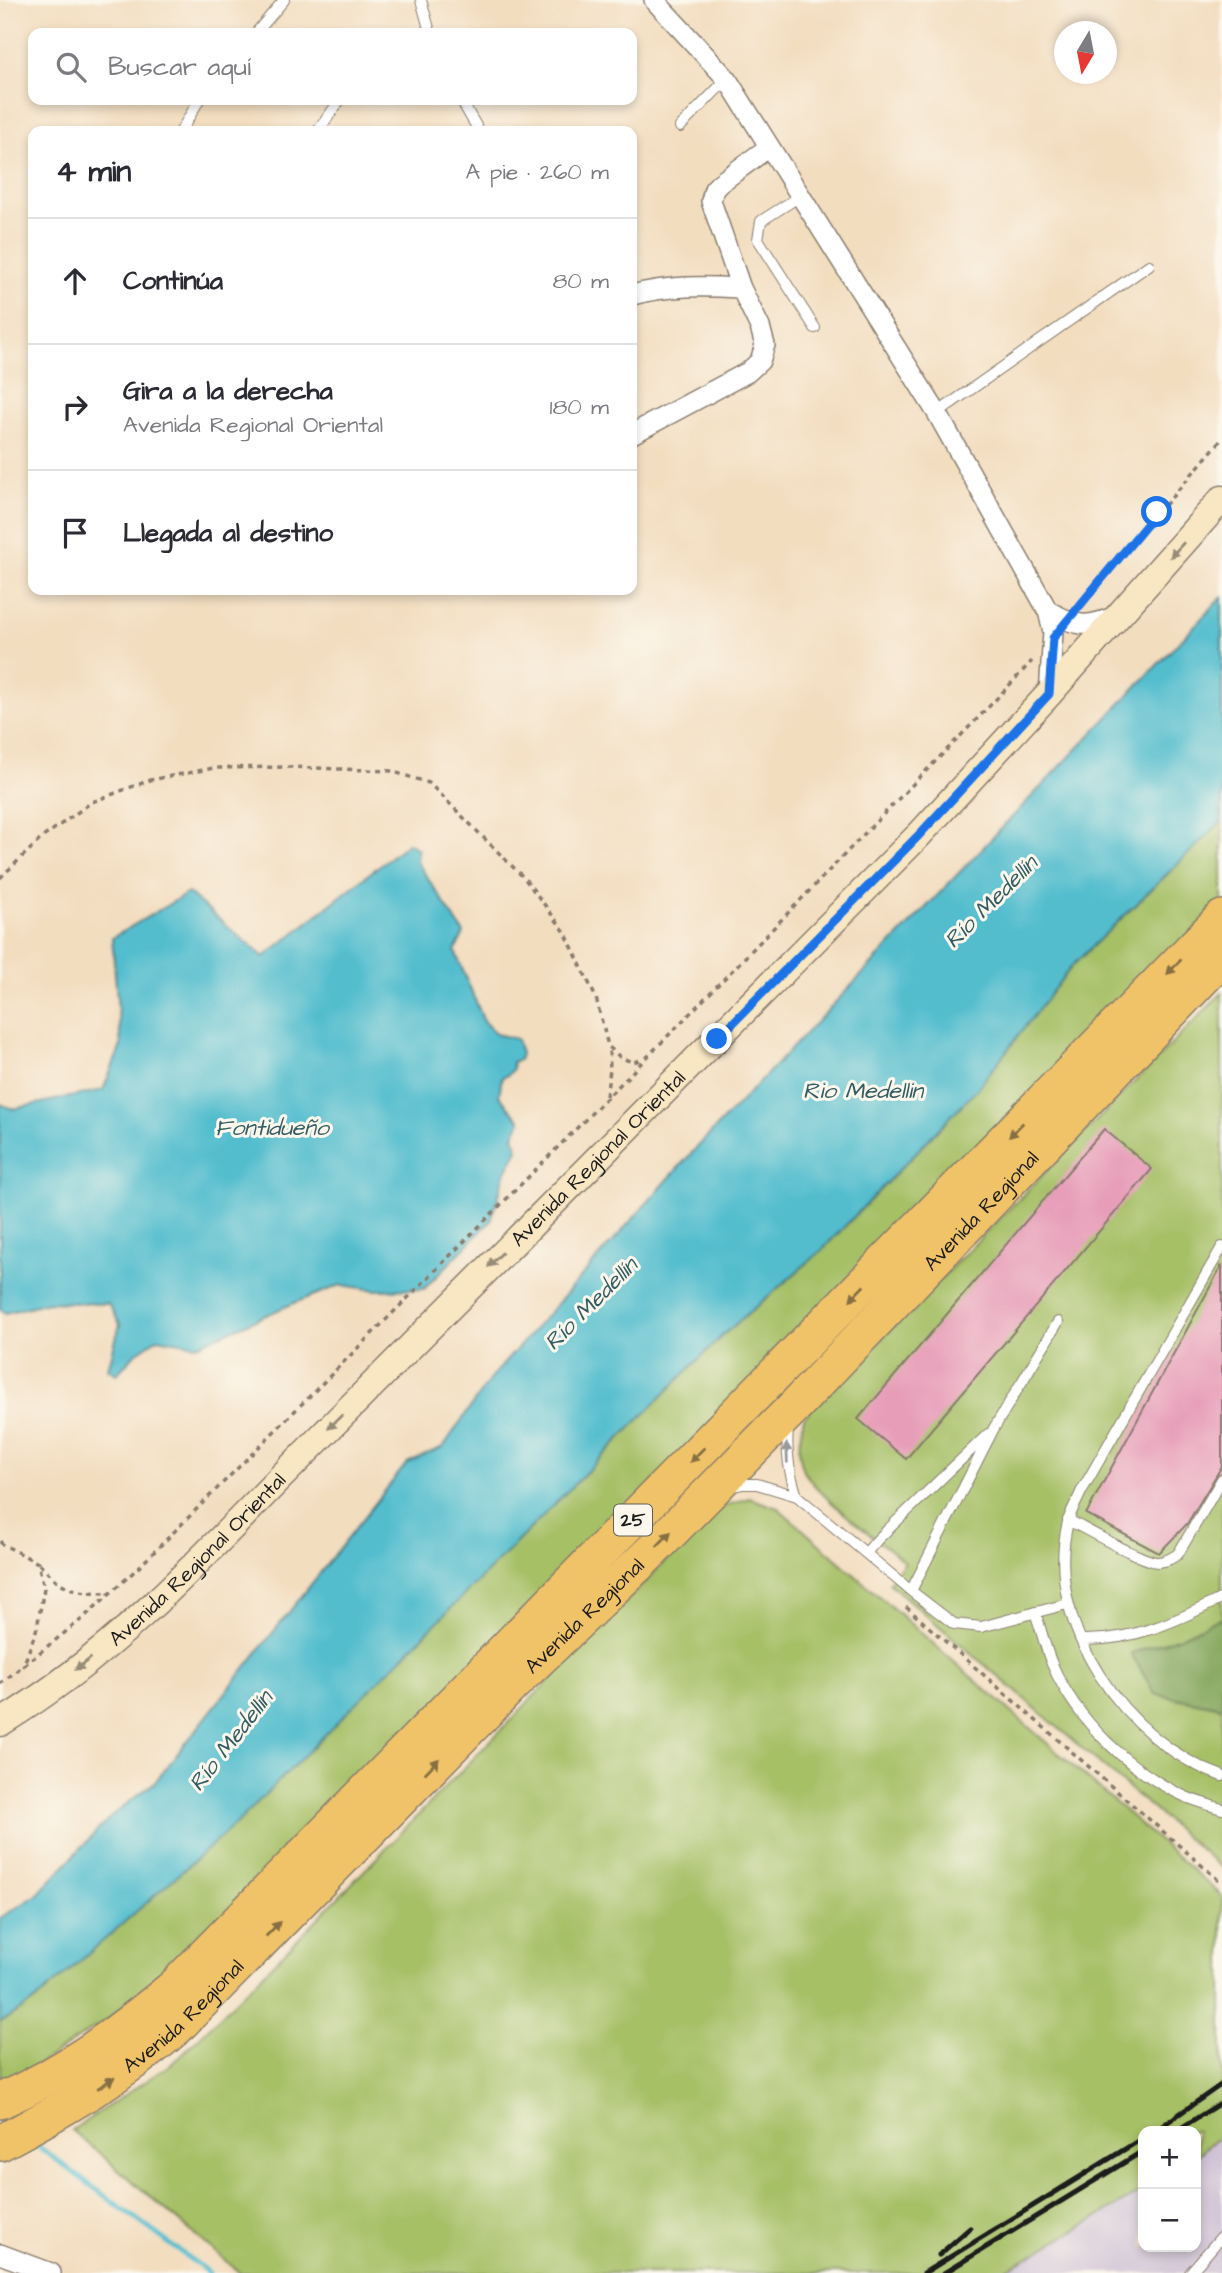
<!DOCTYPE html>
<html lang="es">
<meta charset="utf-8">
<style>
:root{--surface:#fff;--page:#f2f2f3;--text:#2b2b33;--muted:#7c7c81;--line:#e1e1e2}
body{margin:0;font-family:"Architects Daughter",sans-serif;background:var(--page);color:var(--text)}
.controls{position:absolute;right:21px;bottom:21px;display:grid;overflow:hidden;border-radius:14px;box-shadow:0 4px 10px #0003}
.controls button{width:63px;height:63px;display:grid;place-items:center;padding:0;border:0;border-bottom:2px solid var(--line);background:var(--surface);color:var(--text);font:35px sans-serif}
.compass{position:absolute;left:1054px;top:21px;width:63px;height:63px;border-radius:50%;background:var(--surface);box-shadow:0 4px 10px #0003;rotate:190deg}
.stop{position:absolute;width:21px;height:21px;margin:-16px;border:5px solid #1a73e8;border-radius:50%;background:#fff}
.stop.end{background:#1a73e8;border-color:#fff;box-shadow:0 2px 7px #0008}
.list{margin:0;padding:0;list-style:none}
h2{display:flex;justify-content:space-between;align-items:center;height:91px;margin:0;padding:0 28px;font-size:30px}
h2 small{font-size:23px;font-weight:400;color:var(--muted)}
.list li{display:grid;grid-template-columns:46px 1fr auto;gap:21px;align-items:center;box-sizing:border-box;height:126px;padding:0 28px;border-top:2px solid var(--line)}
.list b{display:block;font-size:26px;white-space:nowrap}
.list p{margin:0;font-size:23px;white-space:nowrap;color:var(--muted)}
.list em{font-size:23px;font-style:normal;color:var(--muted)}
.icon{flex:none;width:38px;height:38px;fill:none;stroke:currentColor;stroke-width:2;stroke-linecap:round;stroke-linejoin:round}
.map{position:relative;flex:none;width:1222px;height:2273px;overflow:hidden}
.search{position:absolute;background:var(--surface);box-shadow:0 4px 10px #0003;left:28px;top:28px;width:609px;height:77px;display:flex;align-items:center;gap:18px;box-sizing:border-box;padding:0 24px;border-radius:14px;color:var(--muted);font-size:26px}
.panel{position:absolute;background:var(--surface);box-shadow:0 4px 10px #0003;left:28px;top:126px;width:609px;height:469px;border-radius:14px}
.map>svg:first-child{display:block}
.industrial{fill:#ccbed4}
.green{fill:#a6c066;stroke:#616e41;stroke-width:2}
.forest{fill:#84a65b;stroke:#50613c;stroke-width:2}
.water{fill:#52bdce;stroke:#376c75;stroke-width:2}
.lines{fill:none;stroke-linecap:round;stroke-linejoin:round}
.stream{stroke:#52bdce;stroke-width:5}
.building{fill:#e79cb8}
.lane-casing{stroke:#887c6e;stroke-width:12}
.street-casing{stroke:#887c6e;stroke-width:22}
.secondary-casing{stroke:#887c6e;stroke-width:29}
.highway-casing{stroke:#887c6e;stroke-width:38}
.path{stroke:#887c6e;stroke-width:3.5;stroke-dasharray:5 5;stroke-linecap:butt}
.lane{stroke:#fff;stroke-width:10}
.street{stroke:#fff;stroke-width:19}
.secondary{stroke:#f9e7c3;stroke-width:26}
.highway{stroke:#f1c369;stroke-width:35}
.rail{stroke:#1c1c1c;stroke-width:5}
.oneway{fill:#968c78}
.oneway2{fill:#867042}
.oneway3{fill:#999}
.route{stroke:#1a73e8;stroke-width:9}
.labels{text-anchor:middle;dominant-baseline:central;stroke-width:6;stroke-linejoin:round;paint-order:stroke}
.shield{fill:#fbf7ec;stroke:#5f5e5a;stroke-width:2}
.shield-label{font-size:19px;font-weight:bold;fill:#1c1c1c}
.street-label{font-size:21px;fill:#1c1c1c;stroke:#fbf7ec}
.water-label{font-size:23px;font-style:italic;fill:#325c63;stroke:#fbf7ec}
</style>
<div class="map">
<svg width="1222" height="2273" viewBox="0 0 1222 2273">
<rect width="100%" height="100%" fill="#fbf7ec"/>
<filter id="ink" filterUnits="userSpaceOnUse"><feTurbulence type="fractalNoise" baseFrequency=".0143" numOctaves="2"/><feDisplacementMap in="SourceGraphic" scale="14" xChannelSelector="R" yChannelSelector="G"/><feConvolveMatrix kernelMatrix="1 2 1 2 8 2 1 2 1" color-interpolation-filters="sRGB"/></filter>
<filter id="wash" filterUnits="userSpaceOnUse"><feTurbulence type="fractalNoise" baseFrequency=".00686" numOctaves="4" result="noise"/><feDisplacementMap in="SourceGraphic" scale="28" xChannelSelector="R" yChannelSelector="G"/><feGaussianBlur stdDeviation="1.57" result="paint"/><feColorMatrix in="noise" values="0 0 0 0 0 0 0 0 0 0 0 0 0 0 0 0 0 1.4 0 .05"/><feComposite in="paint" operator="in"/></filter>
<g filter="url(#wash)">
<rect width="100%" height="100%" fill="#f3ddbf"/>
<path class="industrial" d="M1222 2134V2273H996L1143 2190V2247H1196V2156Z"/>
<path class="green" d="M1222 821V902L217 1927 111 2017 9 2084 0 2075V2022L35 2001 237 1822 723 1335 821 1251 977 1089 1072 966Z
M1222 993V1868L889 1583 905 1562C882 1543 814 1494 804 1470 796 1452 800 1436 804 1417Z
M749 1498 778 1508 1222 1896V2134L1196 2156V2131H1143V2191L1000 2273H240L72 2130 174 2062 290 1947 716 1509Z"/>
<path class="forest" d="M1222 1617V1707L1155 1694 1131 1653 1180 1637Z"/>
<path class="water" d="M1222 597V821L1218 825 1072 966 977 1089 821 1251 723 1335 238 1822 35 2001 0 2022V1918L37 1895 111 1816 155 1782 407 1463 443 1447 490 1379 688 1157Z
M408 843 418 849 417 862 464 933 455 951 484 1022 496 1034 517 1039 521 1054 519 1060 512 1062 513 1069 508 1075 502 1077 499 1096 521 1121 514 1135 518 1150 506 1171 491 1221 424 1289 376 1290 341 1285 294 1303 197 1345 158 1338 136 1353 117 1374 108 1369 120 1324 108 1304 48 1302 6 1313 0 1310V1104L13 1109 103 1090 121 1046 112 938 188 893 264 957Z"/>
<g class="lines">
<path class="stream" d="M0 2119 9 2125
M31 2141 209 2273"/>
</g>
<g id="blocks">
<path class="building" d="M1104 1129 1152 1169 906 1459 858 1419Z
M1222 1265V1466L1187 1524 1159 1553 1086 1514Z"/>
</g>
</g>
<g filter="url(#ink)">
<use href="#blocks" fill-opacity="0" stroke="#887c6e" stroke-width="2"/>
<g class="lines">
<defs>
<path id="lane" d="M421 0 430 32 428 33
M256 33 284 0
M461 100 479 131
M680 127 727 79
M181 131 199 100
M318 131 340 100
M800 196 761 221 758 239 815 328
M937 413 1149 265
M1222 1247 1081 1492C1077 1502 1070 1512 1068 1522 1042 1625 1127 1743 1222 1776
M788 1428C786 1453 789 1472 797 1496
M730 1487 743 1484H757L797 1496 911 1591 954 1624 981 1627 1067 1604
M1068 1520C1084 1528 1145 1563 1158 1562 1166 1562 1172 1558 1178 1554L1222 1479
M866 1553 878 1539 988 1434
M911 1591 994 1428 1058 1322
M1035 1612C1041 1629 1045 1647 1052 1664 1076 1720 1130 1772 1186 1797 1198 1802 1210 1805 1222 1809
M1082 1640C1133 1641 1177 1621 1222 1598
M1190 2273 1222 2236"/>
<path id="street" d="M654 0 727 79 937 413 1048 611 1053 632 1049 694
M632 295C670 285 702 286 741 288
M632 434 748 372 760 361 765 345 760 327 741 288 711 201 714 189 720 183 769 147
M1048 611C1078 626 1084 629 1116 616
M0 2254 51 2273"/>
<g id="secondary">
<path id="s1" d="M0 1723C106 1659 191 1570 276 1482L919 835 1049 694 1222 499"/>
</g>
<g id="highway">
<path d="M0 2101C68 2071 117 2034 174 1987L1222 918"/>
<path id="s2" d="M0 2143C63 2110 122 2075 176 2028L514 1683 653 1550 792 1409 1222 958"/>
</g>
</defs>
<use href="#lane" class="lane-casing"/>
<use href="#street" class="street-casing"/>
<use href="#secondary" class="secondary-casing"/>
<use href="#highway" class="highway-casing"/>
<path class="path" d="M1080 604 1222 439
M0 878 43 837 92 802 150 780 214 768 289 767 391 771 429 783 525 879 565 932 596 998 608 1046 621 1058 633 1062 644 1059
M606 1096 610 1070 609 1048
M0 1541 2 1544 38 1563 44 1588 37 1628 23 1667
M39 1564C65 1590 71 1592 109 1593
M906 1607 1222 1883
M0 1684 82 1619 139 1567C375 1330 613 1095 845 854 907 789 971 727 1032 661"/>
<use href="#lane" class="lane"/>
<use href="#street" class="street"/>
<use href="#secondary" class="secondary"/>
<use href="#highway" class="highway"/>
<path class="rail" d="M1155 2131 1222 2084
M1176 2131 1222 2102
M939 2255 970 2228
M924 2273 1143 2138
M944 2273 1143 2151"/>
</g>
<defs><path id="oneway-solid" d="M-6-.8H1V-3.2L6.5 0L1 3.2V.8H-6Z" transform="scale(1.75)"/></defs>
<g class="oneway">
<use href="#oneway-solid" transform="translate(1177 550) rotate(132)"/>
<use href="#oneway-solid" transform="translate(495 1260) rotate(135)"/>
<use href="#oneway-solid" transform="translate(335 1422) rotate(135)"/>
<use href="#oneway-solid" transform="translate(83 1664) rotate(143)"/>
</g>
<g class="oneway2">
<use href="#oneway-solid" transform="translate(1174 967) rotate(134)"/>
<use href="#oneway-solid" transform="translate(1016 1130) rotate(134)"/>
<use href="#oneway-solid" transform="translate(857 1293) rotate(134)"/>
<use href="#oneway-solid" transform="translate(697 1455) rotate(135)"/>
<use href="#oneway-solid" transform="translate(664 1539) rotate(-46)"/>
<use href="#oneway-solid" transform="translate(432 1766) rotate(-46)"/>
<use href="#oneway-solid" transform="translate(273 1929) rotate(-46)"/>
<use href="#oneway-solid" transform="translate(106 2083) rotate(-33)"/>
</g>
<use class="oneway3" href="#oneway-solid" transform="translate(787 1453) rotate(-92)"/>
</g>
<g class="lines" filter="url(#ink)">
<path class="route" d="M717 1039 919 835 1049 694 1053 638 1157 512"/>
</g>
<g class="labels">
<rect class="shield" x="614" y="1504.5" width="38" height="31" rx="5"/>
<g class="shield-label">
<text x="633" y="1520">25</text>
</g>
<g class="street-label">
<text stroke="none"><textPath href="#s1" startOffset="824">Avenida Regional Oriental</textPath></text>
<text stroke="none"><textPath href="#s2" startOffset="1358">Avenida Regional</textPath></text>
<text stroke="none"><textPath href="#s1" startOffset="257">Avenida Regional Oriental</textPath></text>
<text stroke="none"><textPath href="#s2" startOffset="791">Avenida Regional</textPath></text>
<text stroke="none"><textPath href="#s2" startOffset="224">Avenida Regional</textPath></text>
</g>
<g class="water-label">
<text transform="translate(991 902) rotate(-45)">Río Medellín</text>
<text x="863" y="1091">Rio Medellin</text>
<text x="272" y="1128">Fontidueño</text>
<text transform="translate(591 1304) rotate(-45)">Río Medellín</text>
<text transform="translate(231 1741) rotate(-52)">Río Medellín</text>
</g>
</g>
</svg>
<div class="controls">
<button>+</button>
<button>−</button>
</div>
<svg class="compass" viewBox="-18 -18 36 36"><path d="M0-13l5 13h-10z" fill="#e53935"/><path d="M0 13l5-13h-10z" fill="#7c7c81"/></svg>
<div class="stop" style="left:1157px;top:512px"></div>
<div class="stop end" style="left:717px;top:1039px"></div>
<div class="search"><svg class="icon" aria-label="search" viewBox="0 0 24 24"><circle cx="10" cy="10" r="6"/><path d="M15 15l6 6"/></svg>Buscar aquí</div>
<section class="panel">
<h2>4 min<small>A pie · 260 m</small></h2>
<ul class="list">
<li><svg class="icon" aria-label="ahead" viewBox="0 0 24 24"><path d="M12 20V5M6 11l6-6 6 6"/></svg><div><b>Continúa</b></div><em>80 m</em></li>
<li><svg class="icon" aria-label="right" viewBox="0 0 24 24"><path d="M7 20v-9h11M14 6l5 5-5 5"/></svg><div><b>Gira a la derecha</b><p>Avenida Regional Oriental</p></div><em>180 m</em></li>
<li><svg class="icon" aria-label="arrive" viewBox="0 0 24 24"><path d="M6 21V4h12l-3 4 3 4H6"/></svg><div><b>Llegada al destino</b></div></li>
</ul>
</section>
</div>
